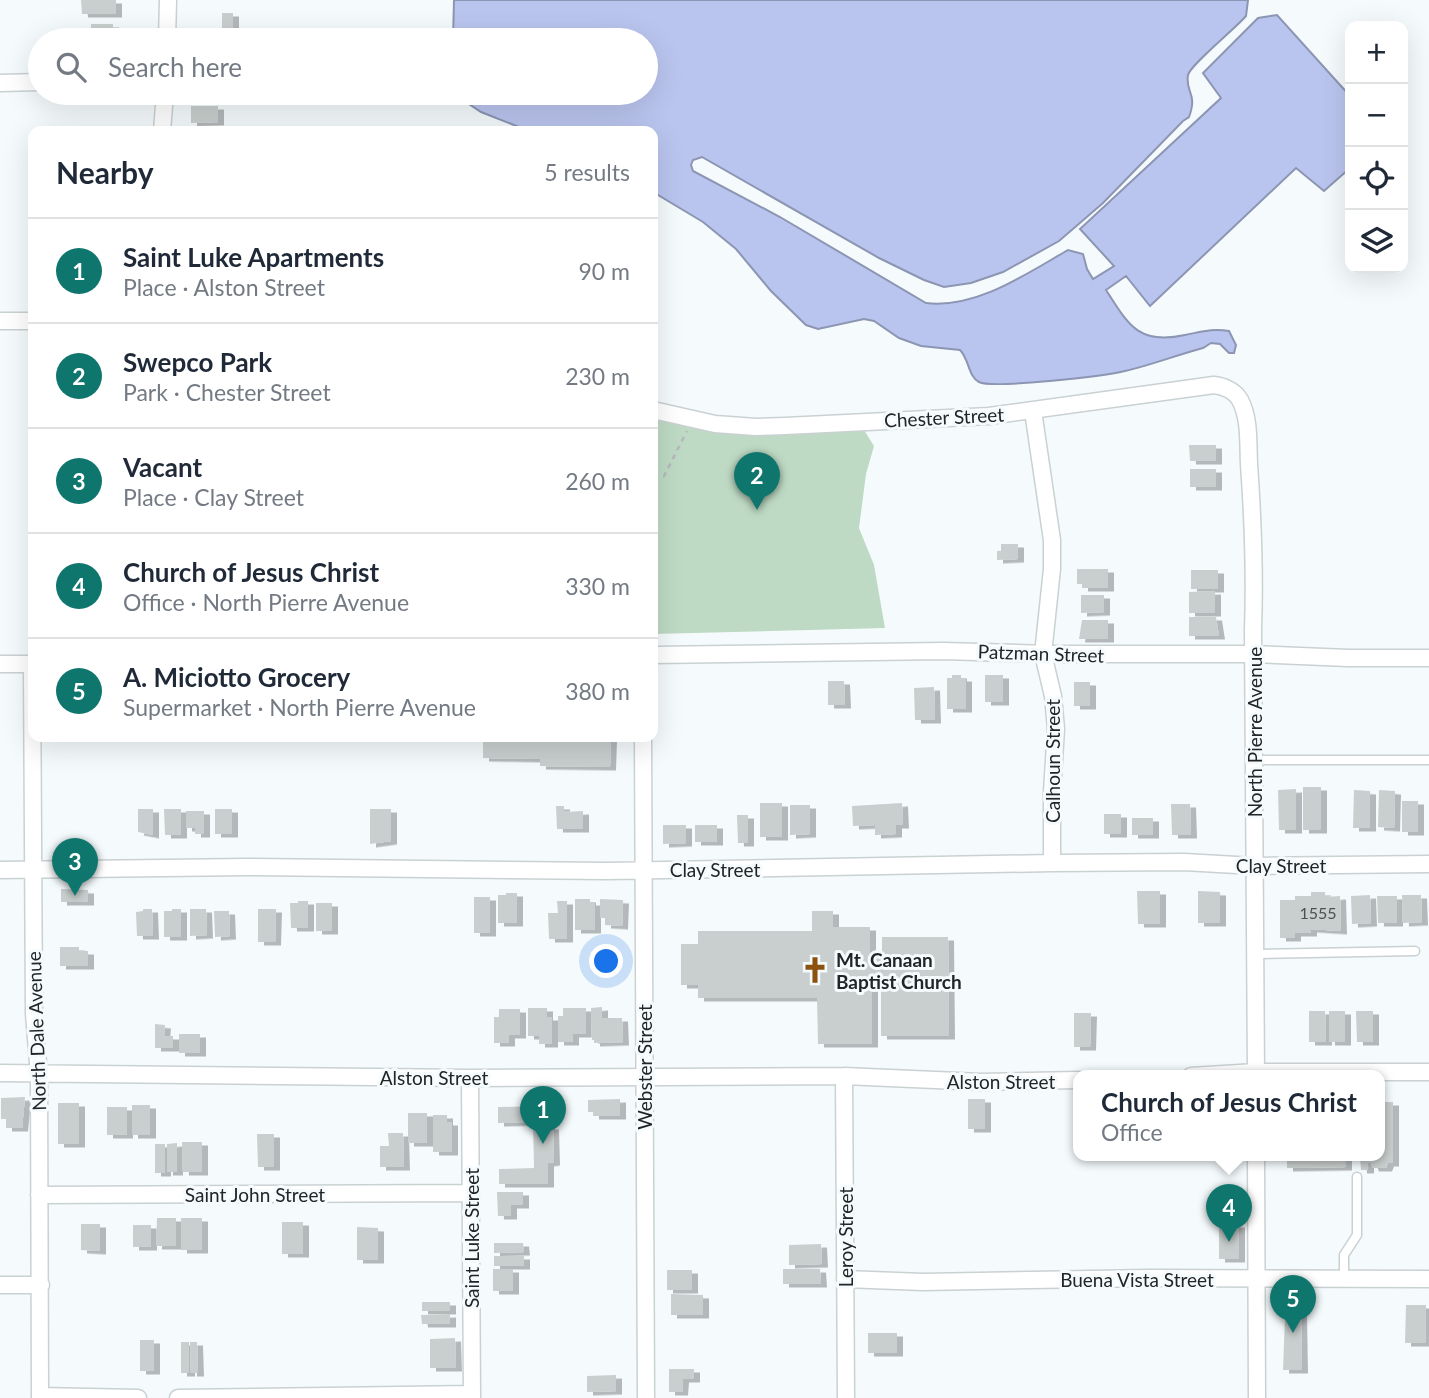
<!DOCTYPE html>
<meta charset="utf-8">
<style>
:root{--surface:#fff;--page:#f2f2f3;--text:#1f2937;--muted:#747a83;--line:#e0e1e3;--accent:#0f766e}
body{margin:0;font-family:Lato,sans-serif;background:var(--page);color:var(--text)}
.controls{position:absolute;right:21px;top:21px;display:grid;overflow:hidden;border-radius:14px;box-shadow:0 7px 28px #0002}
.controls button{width:63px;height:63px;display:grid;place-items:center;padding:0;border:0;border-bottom:2px solid var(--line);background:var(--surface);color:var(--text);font:35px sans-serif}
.you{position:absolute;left:607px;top:962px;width:24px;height:24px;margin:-18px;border:5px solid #fff;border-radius:50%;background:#1a73e8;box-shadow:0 0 0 10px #1a73e833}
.badge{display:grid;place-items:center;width:46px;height:46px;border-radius:50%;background:var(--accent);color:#fff;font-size:23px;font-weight:700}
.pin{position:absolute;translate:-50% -58px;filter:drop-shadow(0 2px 4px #0008)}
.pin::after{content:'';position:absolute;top:37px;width:24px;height:21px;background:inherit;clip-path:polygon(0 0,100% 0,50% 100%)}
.popup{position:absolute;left:1073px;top:1070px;width:312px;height:91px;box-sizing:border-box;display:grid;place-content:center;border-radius:14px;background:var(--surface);filter:drop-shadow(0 2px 5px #0005);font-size:23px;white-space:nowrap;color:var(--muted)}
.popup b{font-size:26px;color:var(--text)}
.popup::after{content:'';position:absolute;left:50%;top:100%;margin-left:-14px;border:14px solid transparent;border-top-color:var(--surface)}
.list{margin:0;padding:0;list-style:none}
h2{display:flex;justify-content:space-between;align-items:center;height:91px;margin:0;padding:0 28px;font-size:30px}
h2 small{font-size:23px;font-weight:400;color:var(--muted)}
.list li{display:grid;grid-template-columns:46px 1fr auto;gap:21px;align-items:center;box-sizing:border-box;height:105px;padding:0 28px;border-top:2px solid var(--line)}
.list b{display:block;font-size:26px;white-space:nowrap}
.list p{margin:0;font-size:23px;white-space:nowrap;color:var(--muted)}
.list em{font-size:23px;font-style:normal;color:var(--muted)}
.icon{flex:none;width:38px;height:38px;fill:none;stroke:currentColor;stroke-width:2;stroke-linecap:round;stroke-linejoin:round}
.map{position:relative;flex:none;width:1429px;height:1398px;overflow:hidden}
.search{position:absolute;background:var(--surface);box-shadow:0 7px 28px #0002;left:28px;top:28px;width:630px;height:77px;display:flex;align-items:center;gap:18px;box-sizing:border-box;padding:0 24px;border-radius:38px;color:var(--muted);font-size:26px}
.panel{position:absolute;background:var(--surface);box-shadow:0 7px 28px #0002;left:28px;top:126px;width:630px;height:616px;border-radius:14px}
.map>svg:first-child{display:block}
.green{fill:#bedac4}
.water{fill:#bac5ef;stroke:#8c95b2;stroke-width:2}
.building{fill:#c9cfce;filter:url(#shadow)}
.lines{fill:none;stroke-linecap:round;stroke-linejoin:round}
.lane-casing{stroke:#cad1d2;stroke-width:11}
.street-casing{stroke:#cad1d2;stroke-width:19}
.path{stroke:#b4b9bb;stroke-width:2.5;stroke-dasharray:5 5;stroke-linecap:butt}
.lane{stroke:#fff;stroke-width:8}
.street{stroke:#fff;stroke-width:16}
.labels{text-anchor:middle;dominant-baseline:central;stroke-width:6;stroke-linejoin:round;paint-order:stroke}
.number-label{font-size:16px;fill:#4c504f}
.street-label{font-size:19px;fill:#222525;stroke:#f5fbfd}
.poi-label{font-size:19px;font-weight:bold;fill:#222525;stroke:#f5fbfd;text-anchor:start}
</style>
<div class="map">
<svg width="1429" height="1398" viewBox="0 0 1429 1398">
<defs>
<filter id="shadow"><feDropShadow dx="6" dy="3.5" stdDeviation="0" flood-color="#0004"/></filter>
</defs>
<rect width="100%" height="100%" fill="#f5fbfd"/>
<path class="green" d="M653 410 715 424 859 422 874 446 866 474 859 528 874 565 885 628 653 634Z"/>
<path class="water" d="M454 0H1248L1246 16C1236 28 1190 65 1188 75 1185 93 1198 93 1189 117L1183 121 1103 203 1059 241 1003 272 971 283 944 287 924 280 879 258 702 157 693 160 691 165 693 171 780 217 926 303C976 309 1026 274 1068 250L1083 254 1087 269 1093 279 1114 266 1080 229 1221 98 1203 73 1258 18 1277 15 1350 96V168L1324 191 1296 168 1150 306 1126 276 1106 290C1129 326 1139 345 1185 335 1201 332 1212 328 1229 331L1236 345 1234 353H1229L1220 344 1211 343 1203 348C1177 355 1151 365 1125 371 1104 376 993 389 979 382 968 376 969 359 960 350L921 346 899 338 874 321 864 319 818 329 806 325 771 291 736 249 703 222 653 192V131H529L481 112 460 98 457 93H646V40H453Z"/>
<path class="building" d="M81 0H116V14H82Z
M222 13H233V32H239V40H190V32H222Z
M91 24H113V29H116V40H91Z
M191 106H218V122L191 123Z
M103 128H121V131H103Z
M1189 445H1216V461H1190Z
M1190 469H1216V487H1190Z
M1001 544H1018V559L997 560V551H1001Z
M1077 569H1108V588H1082V584H1077Z
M1191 570H1218V589H1191Z
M1215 591V613H1189V592Z
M1081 595H1104V612L1081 613Z
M1189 617H1216L1219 636H1189Z
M1082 620H1108V639H1079Z
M952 675H961V678H966V709H947V678H952Z
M985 675H1003V702H985Z
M828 681H844L845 705H828Z
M1074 682H1090V706H1074Z
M934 687 935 720H915L914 688Z
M483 737H611L610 767 540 766V759L483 758Z
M1303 787H1321V830H1303Z
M1296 789V830H1279L1278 790Z
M1354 790 1370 791V828H1353Z
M1379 790 1395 791 1394 828 1378 827Z
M1402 801H1418V832H1402Z
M760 803H782V837H760Z
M902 803 903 825H896V834L875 835V825L853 826 852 806Z
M1171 804H1190L1191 835H1172Z
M790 805H810V834L790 835Z
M556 806H564V812L583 811V829H557Z
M138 809H153V835L138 832Z
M164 809H181V835H165Z
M215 809H232V834H215Z
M370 809H391V841L370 844Z
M186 811H204V834H195V828H186Z
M1104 814H1121V834H1104Z
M737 815H748V843H738Z
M1132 818H1153V835H1132Z
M663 825H686V843L663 844Z
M695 825H717V842H695Z
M61 889 88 890V902H61Z
M1137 891H1160V924H1138Z
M1198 891 1220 892V923H1198Z
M1311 892H1325V897L1340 896 1341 931 1311 929V933H1295V938H1280V900H1295V896H1311Z
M506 893H517V923H498V895H506Z
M1370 895 1371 923 1352 924 1351 896Z
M1402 895H1421L1422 922 1403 923Z
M1377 896H1397V923H1378Z
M474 897H490V933H474Z
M575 899H590V902H595V930H575Z
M600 899 623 900 622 926 605 925V918H600Z
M298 901H308V928H291L290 903H298Z
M557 901H567V939H549L548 913H558Z
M316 903H332V931H316Z
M143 909H152L153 936H137L136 912 143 911Z
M172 909H181V937H164V911H172Z
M190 909H206L207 935 190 936Z
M258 909H276L275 942H258Z
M214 911H229L230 936 215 937Z
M812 911H833V927H870V958H882V937H948L949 1036H881V982H872V1044H818L817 998H698V985H681V944H698V931H812Z
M60 947H79V951H88V966H60Z
M602 1007V1018H622L623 1042 594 1043V1040H592L591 1008Z
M528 1008H547V1017H552V1044H539V1036H528Z
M563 1008H586V1034H573V1042H558V1016H563Z
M499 1009H520V1035H509V1043H494V1017H499Z
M1309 1011H1325L1326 1042H1309Z
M1329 1011H1345V1042H1329Z
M1356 1011H1373V1042H1357Z
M1074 1013H1091L1090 1047H1074Z
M155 1024 165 1025 164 1036H173V1048H155Z
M179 1034H200V1053H179Z
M25 1097 22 1128H6V1119H1V1098Z
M620 1099V1116H593V1112H588V1100Z
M968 1099H985V1129H968Z
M1380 1102H1393V1163H1388L1386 1168H1373L1371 1163H1368V1170H1361L1360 1156H1380Z
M58 1103H79V1144H58Z
M132 1105H150V1135H132Z
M549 1106V1126H553L554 1162 548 1163V1184H499V1169L534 1168 533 1122 498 1123V1107Z
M107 1107H127V1135H107Z
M408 1113H427V1143H408Z
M433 1115H447V1122H452V1152H433Z
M388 1133H403L404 1167H380V1146H389Z
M257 1134H274V1167H258Z
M182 1142H202V1172H183Z
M177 1143V1172H167V1144Z
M155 1144H165V1173H155Z
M1282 1156H1346V1167L1287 1168V1159H1282Z
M497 1192H523V1205H511V1216H498Z
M157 1218H176V1246H156Z
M181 1218H202V1250H181Z
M282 1222H303V1254H282Z
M81 1224H100V1251L81 1250Z
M1219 1224H1239V1259H1219Z
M133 1225H151V1247H133Z
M357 1227 378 1228V1260H357Z
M494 1243H523L524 1252 494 1253Z
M821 1244 822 1264 789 1265V1245Z
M494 1256H524V1266H494Z
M493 1269H513V1291H493Z
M783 1269H820L821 1284H783Z
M667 1270H692V1290H667Z
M671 1294 703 1295V1315H671Z
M422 1302H450V1311H422Z
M1406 1305H1426L1425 1343H1405Z
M1290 1311H1301L1302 1370H1283L1285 1316Z
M450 1314V1324H422L421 1315Z
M868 1333H897V1353H868Z
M455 1338 456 1368H430V1339Z
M140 1340H154V1371H140Z
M181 1342H189V1373H181Z
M190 1342H197L198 1373H191Z
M669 1369H694V1379H683L682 1392H669Z
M616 1375V1391L587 1392V1376Z"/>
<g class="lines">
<defs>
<path id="lane" d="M1254 760H1429
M1255 954 1415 951
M1344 1279V1255L1357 1235V1177"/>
<path id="street" d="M167 40 168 0
M0 83 40 82
M162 131 165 93
M0 321H33
M653 410 715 424 756 427 785 426 989 416 1214 385C1224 386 1235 391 1240 400 1250 418 1248 445 1249 464 1253 520 1255 574 1253 630L1256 1076
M1033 411 1052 540V569L1043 654 1053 696 1056 729 1052 792V863
M653 655 943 651 1049 654H1254L1348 658H1429
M0 664H33
M32 664 34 1014 39 1075 40 1398
M643 737 646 1398
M0 870 246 867 607 871 1052 863 1184 862 1254 866 1429 864
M0 1073 470 1078 844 1076 981 1082 1078 1080
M844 1076 846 1398
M1191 1076 1256 1072H1429
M470 1078 472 1398
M1256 1156 1257 1398
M39 1195 471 1193
M845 1279 923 1282 1150 1278 1429 1279
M0 1285H41
M40 1396 138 1398
M178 1398 472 1394"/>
</defs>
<use href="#lane" class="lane-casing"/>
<use href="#street" class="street-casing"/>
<path class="path" d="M653 477 664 476 687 431"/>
<use href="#lane" class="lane"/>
<use href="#street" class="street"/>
</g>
<defs>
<symbol id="church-bare" viewBox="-9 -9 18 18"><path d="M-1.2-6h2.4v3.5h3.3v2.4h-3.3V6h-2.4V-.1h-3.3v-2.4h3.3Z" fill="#8c500f" stroke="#f5fbfd" stroke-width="2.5" paint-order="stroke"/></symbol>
</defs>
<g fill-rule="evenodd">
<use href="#church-bare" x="796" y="951" width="38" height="38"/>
</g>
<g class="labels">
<g class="number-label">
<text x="1318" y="912">1555</text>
</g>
<g class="street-label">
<text transform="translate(944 417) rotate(-3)">Chester Street</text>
<text transform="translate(1041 653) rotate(2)">Patzman Street</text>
<text transform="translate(1254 732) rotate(-90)">North Pierre Avenue</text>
<text transform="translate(1052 761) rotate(-90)">Calhoun Street</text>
<text x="1281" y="865">Clay Street</text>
<text x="715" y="869">Clay Street</text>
<text transform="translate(36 1031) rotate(-92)">North Dale Avenue</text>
<text transform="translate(644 1067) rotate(-90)">Webster Street</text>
<text x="434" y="1077">Alston Street</text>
<text x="1001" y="1081">Alston Street</text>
<text x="255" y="1194">Saint John Street</text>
<text transform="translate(845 1237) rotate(-90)">Leroy Street</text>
<text transform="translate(471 1238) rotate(-90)">Saint Luke Street</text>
<text x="1137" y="1279">Buena Vista Street</text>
</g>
<g class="poi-label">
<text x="836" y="959">Mt. Canaan<tspan x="836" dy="22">Baptist Church</tspan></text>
</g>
</g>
</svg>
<div class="controls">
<button>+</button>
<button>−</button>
<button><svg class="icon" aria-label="locate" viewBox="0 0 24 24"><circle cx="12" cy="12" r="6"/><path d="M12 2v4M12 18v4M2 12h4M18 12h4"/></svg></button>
<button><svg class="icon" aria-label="layers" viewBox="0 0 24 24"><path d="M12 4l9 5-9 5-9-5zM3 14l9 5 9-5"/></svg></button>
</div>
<div class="you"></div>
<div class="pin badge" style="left:543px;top:1144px">1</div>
<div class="pin badge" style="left:757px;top:510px">2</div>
<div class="pin badge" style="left:75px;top:896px">3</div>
<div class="pin badge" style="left:1229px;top:1242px">4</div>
<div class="popup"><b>Church of Jesus Christ</b>Office</div>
<div class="pin badge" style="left:1293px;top:1333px">5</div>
<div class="search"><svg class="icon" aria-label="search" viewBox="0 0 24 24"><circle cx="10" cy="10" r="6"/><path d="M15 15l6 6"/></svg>Search here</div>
<section class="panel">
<h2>Nearby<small>5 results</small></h2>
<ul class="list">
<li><span class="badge">1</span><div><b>Saint Luke Apartments</b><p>Place · Alston Street</p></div><em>90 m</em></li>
<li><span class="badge">2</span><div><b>Swepco Park</b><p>Park · Chester Street</p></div><em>230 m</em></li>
<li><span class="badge">3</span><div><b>Vacant</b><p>Place · Clay Street</p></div><em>260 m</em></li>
<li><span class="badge">4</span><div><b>Church of Jesus Christ</b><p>Office · North Pierre Avenue</p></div><em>330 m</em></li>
<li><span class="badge">5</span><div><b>A. Miciotto Grocery</b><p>Supermarket · North Pierre Avenue</p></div><em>380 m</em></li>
</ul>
</section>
</div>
